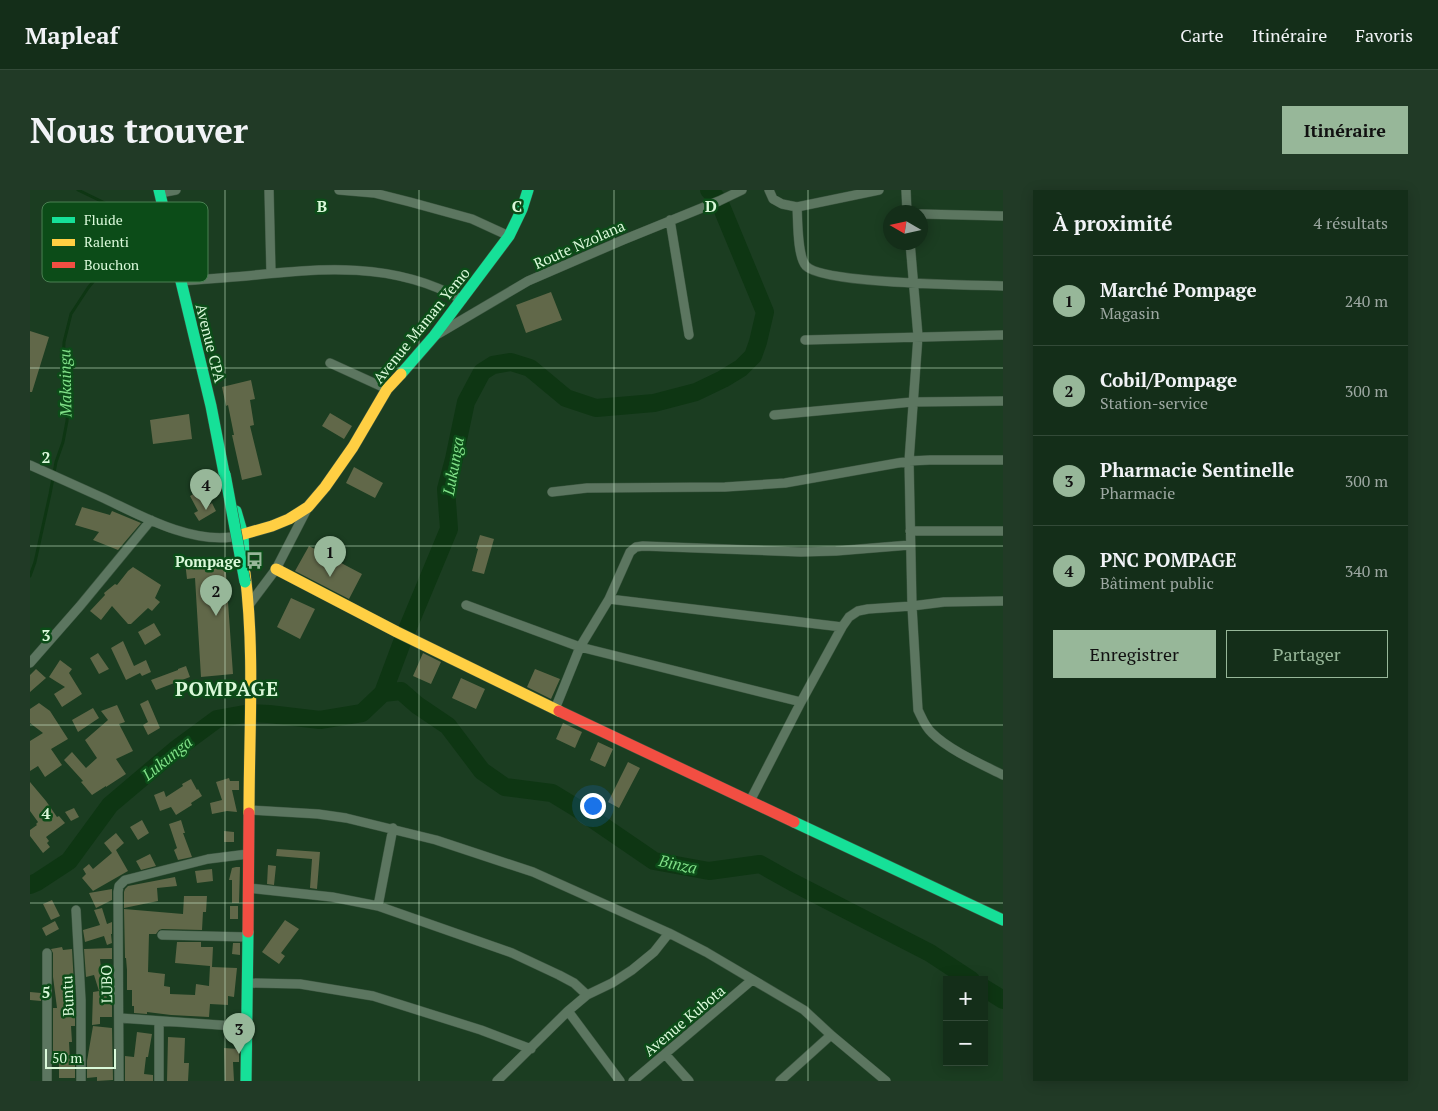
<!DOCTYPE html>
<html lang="fr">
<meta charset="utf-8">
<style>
:root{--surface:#142e19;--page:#213a26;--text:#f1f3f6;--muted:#9da8a2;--line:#334a38;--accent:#97b799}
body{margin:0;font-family:"PT Serif",serif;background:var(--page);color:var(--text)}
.controls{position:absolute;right:15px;bottom:15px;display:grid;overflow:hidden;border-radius:0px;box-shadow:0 2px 12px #0003}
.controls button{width:45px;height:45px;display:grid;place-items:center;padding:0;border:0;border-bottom:1px solid var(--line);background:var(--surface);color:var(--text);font:25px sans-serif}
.compass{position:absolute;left:853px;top:15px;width:45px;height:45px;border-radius:50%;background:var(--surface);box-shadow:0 2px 12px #0003;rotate:279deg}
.scale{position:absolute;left:15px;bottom:12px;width:71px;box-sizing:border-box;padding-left:5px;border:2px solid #daf9da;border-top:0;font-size:14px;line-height:18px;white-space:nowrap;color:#daf9da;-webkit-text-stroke:4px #0c4c18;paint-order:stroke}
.you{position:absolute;left:562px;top:615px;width:18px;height:18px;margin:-12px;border:4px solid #fff;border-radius:50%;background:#1a73e8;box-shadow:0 0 0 8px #1a73e833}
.badge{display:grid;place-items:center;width:32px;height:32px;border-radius:50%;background:var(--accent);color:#111;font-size:16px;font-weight:700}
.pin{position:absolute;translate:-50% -41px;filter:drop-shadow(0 1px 2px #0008)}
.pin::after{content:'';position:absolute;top:26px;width:18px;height:15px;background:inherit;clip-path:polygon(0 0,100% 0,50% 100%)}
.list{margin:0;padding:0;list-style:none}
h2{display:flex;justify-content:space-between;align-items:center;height:65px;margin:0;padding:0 20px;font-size:21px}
h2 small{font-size:16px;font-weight:400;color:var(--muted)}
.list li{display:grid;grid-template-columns:32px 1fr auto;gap:15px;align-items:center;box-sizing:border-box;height:90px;padding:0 20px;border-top:1px solid var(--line)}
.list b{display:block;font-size:19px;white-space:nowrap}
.list p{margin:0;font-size:16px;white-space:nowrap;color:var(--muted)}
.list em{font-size:16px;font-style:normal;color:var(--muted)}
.actions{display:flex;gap:10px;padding:15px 20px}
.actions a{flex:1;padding:11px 0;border:1px solid var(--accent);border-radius:0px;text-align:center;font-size:18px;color:var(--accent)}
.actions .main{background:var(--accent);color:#111}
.map{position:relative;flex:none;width:973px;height:891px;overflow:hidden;border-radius:0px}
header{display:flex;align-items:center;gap:30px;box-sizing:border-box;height:70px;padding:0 25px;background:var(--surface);border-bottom:1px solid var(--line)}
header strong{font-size:24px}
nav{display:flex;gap:28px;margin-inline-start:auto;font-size:18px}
.intro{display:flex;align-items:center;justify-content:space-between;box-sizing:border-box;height:120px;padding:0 30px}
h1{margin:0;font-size:35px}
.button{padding:12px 22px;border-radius:0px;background:var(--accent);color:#111;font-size:18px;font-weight:700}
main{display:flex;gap:30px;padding:0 30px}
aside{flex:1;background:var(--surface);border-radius:0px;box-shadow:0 2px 12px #0003}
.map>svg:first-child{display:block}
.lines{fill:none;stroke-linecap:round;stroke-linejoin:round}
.stream{stroke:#0e3613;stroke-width:3}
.river{stroke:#0e3613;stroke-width:18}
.building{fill:#616849}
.street-casing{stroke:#3c5640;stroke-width:10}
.fast-casing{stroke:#3c5640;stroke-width:12}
.slow-casing{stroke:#3c5640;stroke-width:12}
.jam-casing{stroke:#3c5640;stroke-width:12}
.street{stroke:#5c7660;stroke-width:9}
.fast{stroke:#16e098;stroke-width:11}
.slow{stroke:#ffcf43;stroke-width:11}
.jam{stroke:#f24e42;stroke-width:11}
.fast-bridge-casing{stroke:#3c5640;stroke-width:12;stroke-linecap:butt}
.fast-bridge{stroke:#16e098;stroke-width:11}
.grid{fill:none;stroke:#daf9da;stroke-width:1;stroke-opacity:0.55}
.labels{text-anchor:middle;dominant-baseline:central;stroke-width:5;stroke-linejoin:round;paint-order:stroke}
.street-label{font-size:15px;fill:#daf9da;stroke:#0c4c18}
.poi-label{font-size:15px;font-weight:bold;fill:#daf9da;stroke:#0c4c18;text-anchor:end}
.water-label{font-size:16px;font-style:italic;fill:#7fe087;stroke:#0c4c18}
.district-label{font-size:20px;font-weight:bold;letter-spacing:1px;fill:#daf9da;stroke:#0c4c18}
.key{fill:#0c4c18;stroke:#4a8052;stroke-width:1}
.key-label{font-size:14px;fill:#daf9da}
.grid-label{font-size:16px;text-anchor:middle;font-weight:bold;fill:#daf9da;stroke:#0c4c18;stroke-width:5;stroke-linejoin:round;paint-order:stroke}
</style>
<header>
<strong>Mapleaf</strong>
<nav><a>Carte</a><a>Itinéraire</a><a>Favoris</a></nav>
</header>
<div class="intro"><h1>Nous trouver</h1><a class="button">Itinéraire</a></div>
<main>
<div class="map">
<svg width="973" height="891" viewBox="0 0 973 891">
<rect width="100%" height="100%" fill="#1b3d21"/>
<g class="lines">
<path class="stream" d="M0 386 5 372 20 304 26 272 33 252 37 231 38 212 33 178 34 152 41 124 58 98 76 76 87 55 89 38 79 15 48 0"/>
<path class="river" d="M353 503 371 501 387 515 418 536 452 581 475 597 522 603 545 617 624 671 679 681 730 674 762 692 900 763 941 790
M0 695 7 692 39 671 80 615 145 560 187 529 220 523 239 524 290 530 332 523 353 503 374 447 419 339 416 299 424 269 436 212 452 182 463 175 481 172 500 178 536 208 566 218 624 213 666 202 693 189 711 178 723 166 728 152 735 122 689 11 679 0
M954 798 973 810"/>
</g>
<path class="building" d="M521 102 532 130 496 143 486 115Z
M0 141 19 147 2 202H0Z
M221 190 225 209 220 210 224 235 220 236 232 285 212 290 202 245H204L198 215 196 216 192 197Z
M300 223 322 236 314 249 292 236Z
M159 224 162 249 123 254 120 230Z
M324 277 353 293 345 308 316 293Z
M170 300 179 315 182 313 186 321 169 331 164 323 168 321 160 306Z
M52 317 80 325 82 321 111 333 88 360 63 350 69 342 45 335Z
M450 345 464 349 454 384 442 381 448 359 446 358Z
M279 356 332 384 319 409 265 381Z
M195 369 203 484 171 487 165 388 157 389 155 372Z
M103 377 131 395 125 408 130 412 122 421 118 418 101 434H98L82 416 71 430 60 421 75 405 74 403 85 394 87 395 98 381Z
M261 408 285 419 270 449 247 437Z
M124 433 131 445 115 455 108 442Z
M93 451 104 476 116 470 121 482 112 486 110 483 96 490 81 458Z
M68 463 79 479 69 484 60 468Z
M393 463 411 472 401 494 383 486Z
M30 470 42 479 39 483 52 504 32 517 24 504 35 497 19 487Z
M156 476 160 487 126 500 121 490 148 480V479Z
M6 479 16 488 0 502V485Z
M505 479 530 489 521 509 497 497Z
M431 488 455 499 446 519 422 508Z
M118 510 130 538 118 545 113 535 118 532 110 514Z
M9 513 20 521 38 549 21 559 32 575 15 587 8 576 0 581V551L13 543 0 533V519Z
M87 515 95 532 89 534 103 561 86 569 96 584 76 597V596L62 605 51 592 53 591 34 570 42 562 56 578 67 568 55 550 78 530 71 521Z
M63 518 69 528 48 542 42 530Z
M533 533 552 542 545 558 526 549Z
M568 552 583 559 575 577 560 570Z
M598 572 610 578 589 618 578 612Z
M199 588 200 591H209V600H202L207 622 197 621 182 624 180 613 192 610 186 592Z
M161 589 167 600 168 599 172 606 161 613 162 615 146 625 141 617 130 621 124 605 134 601 136 607 153 596 152 594Z
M0 592 16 611 27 627 29 626 35 633 16 647 19 651 17 653 20 657 13 663 0 646V640L7 635 6 634 8 632 0 621Z
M44 618 49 627 41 631 35 622Z
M112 630 119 643 108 650 100 637Z
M151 630 155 643H153L162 667 148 670 144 660 147 658 139 634Z
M194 641 204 642V652H194Z
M86 643 94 653 86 660 98 681 63 701 52 688 56 684 53 679 59 674 63 679 82 663 74 653Z
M247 659 290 662 287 699 280 698 282 669 246 666Z
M120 664 126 676 111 680 106 671Z
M238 675 246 676 244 695 237 694Z
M206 677H210L209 713H202V690H199L202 678Z
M182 679 183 691 167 693 165 681Z
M145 687 147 696 127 698 128 711 94 718V702L95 699 98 696Z
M82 699V710L66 718 59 703Z
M154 706H177L176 722H173L172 740 132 739 129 740 126 744H119L118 782 135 784 134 796 140 797V804L165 805 166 794 179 796 180 776 145 773 147 752H171V757H183L182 777 207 778 204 807 198 806V815L180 814 179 827 141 825 117 822V824L104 823V816H102V800H97V780L96 768H95L94 719 153 724Z
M22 710 30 726 21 730 13 714Z
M200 716H208V729H200Z
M72 718 77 734 82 732V744H81L82 753 77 755 74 746 55 752 53 740 70 735 64 720Z
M255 730 269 739 251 763 255 766 249 774 232 762Z
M25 731 29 739 16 746 12 738Z
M203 753H210V765L202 764Z
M32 757 33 760 42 759 44 795H40L43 817H45V836H41L42 852H39L40 871H45V888H29V864H23V818H27L23 787V763L21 759Z
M82 758V769H70L72 786 74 785 79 812H82V827H70V834L62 835 63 802 69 801 64 785 56 787 54 759Z
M0 802 11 803V811L0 810Z
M63 836 82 838 83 890 67 891V887L57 888V871Z
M107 842 122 844 118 867H116L114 884 123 885V891H95V866L104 867Z
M138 847 155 848 154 873H159L158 891H137Z
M194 858 209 859V872H203L204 891H195Z"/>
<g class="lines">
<defs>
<path id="street" d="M239 0 241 83
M309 0 344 3 380 12 442 29 479 46
M739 0 743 9 752 14 767 17 849 0
M876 0 877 22
M130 3 146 0
M767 17C768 31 767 66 776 76 793 94 942 95 973 96
M891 24 973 26
M640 30 659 145
M880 52 888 146 879 271 882 416 888 520C892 528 895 537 902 543 919 560 951 574 973 585
M151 91C172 89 194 88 216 86 290 78 365 71 432 110
M408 144 498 91 593 50 689 11 712 0
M775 150 973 145
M300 173 357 199
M744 225 882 212 973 211
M0 275C24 286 47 296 71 307 110 325 158 353 202 347
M522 302 557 298 695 297 755 293 879 271 900 270H973
M880 341H973
M579 409 812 437
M219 415 246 379 278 317
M436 415 550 457 771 512
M0 473 50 416 121 330
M525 519 550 457 579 409 600 362 606 357 613 356 771 362 806 361 880 355
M720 611 771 512 812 437 819 427 828 421 838 419 882 416 914 412 973 411
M219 620 288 624 316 628 406 650 503 682 639 743 676 762 774 820 801 845 856 891
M218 698 302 707 348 716 482 763 529 785 544 793 557 805
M348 716 363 638
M46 720 51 810V891
M132 745 218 747
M218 793 270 794 343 806 451 840 501 859
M538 821 590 891
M90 828 218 837
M635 864 659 891
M17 891V763
M89 891 88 702 89 696 95 690 178 669 218 664
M129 891V831
M467 891 538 821 557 805 582 793 602 780 624 762 639 743
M603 891 722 790
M750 891 801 845"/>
<path id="fast" d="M129 0 181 216 196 293
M371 184 404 146 479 46 492 19 498 0
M206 321 213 345 214 367
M764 632 973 730
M216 891 218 742"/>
<path id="slow" d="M207 346 242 336 259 329 278 317 295 297 323 257 357 199 371 184
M246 379 367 442 529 521
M215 383C225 462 219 544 219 623"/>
<path id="jam" d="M529 521 764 632
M218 742 219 623"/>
</defs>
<use href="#street" class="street-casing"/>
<use href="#fast" class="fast-casing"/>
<use href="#slow" class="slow-casing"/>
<use href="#jam" class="jam-casing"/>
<use href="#street" class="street"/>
<use href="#fast" class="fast"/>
<use href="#slow" class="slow"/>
<use href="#jam" class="jam"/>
<defs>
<path id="fast-bridge" d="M195 284 215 392"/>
</defs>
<use href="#fast-bridge" class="fast-bridge-casing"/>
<use href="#fast-bridge" class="fast-bridge"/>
</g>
<path class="grid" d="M195 0V891M389 0V891M584 0V891M778 0V891M0 178H973M0 356H973M0 535H973M0 713H973"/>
<defs>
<symbol id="bus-bare" viewBox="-9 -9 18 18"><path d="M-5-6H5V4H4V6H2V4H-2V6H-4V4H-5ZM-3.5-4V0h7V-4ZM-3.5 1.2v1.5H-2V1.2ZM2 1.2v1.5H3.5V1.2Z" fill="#97b799" stroke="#0c4c18" stroke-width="2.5" paint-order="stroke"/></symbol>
</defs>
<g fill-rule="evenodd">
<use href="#bus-bare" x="212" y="358" width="25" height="25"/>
</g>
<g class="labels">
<g class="street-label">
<text transform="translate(549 54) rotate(-24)">Route Nzolana</text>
<text transform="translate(391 135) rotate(-51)">Avenue Maman Yemo</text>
<text transform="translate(181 153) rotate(76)">Avenue CPA</text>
<text transform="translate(76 794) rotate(-91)">LUBO</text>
<text transform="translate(37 806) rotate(-92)">Buntu</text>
<text transform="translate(654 830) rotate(-40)">Avenue Kubota</text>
</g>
<g class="poi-label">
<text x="211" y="371">Pompage</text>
</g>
<g class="water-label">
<text transform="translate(35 193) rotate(-91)">Makaingu</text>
<text transform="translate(423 276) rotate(-80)">Lukunga</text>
<text transform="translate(137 568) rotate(-39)">Lukunga</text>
<text transform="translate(648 674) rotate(12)">Binza</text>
</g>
<g class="district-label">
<text x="197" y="498">POMPAGE</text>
</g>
</g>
<rect x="12" y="12" width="166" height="80" rx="8" class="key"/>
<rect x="22" y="27" width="23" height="6" fill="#16e098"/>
<rect x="22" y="49" width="23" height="7" fill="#ffcf43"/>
<rect x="22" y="72" width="23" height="6" fill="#f24e42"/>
<g class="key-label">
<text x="54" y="35">Fluide</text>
<text x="54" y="57">Ralenti</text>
<text x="54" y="80">Bouchon</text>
</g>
<g class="grid-label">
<text x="292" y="22">B</text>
<text x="487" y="22">C</text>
<text x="681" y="22">D</text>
<text x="16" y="273">2</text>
<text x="16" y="451">3</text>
<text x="16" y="629">4</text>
<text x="16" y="808">5</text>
</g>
</svg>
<div class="controls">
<button>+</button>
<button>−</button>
</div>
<svg class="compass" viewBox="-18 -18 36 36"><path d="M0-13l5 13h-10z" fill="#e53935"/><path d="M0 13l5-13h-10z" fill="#9da8a2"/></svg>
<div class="scale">50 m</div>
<div class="you"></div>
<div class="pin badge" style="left:300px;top:387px">1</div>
<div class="pin badge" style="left:186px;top:426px">2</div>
<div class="pin badge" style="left:209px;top:864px">3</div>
<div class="pin badge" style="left:176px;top:320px">4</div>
</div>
<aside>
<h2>À proximité<small>4 résultats</small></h2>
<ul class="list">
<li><span class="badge">1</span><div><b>Marché Pompage</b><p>Magasin</p></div><em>240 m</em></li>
<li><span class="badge">2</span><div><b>Cobil/Pompage</b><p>Station-service</p></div><em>300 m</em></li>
<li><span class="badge">3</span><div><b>Pharmacie Sentinelle</b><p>Pharmacie</p></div><em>300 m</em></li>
<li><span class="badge">4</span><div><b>PNC POMPAGE</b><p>Bâtiment public</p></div><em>340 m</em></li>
</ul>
<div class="actions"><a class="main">Enregistrer</a><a>Partager</a></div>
</aside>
</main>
